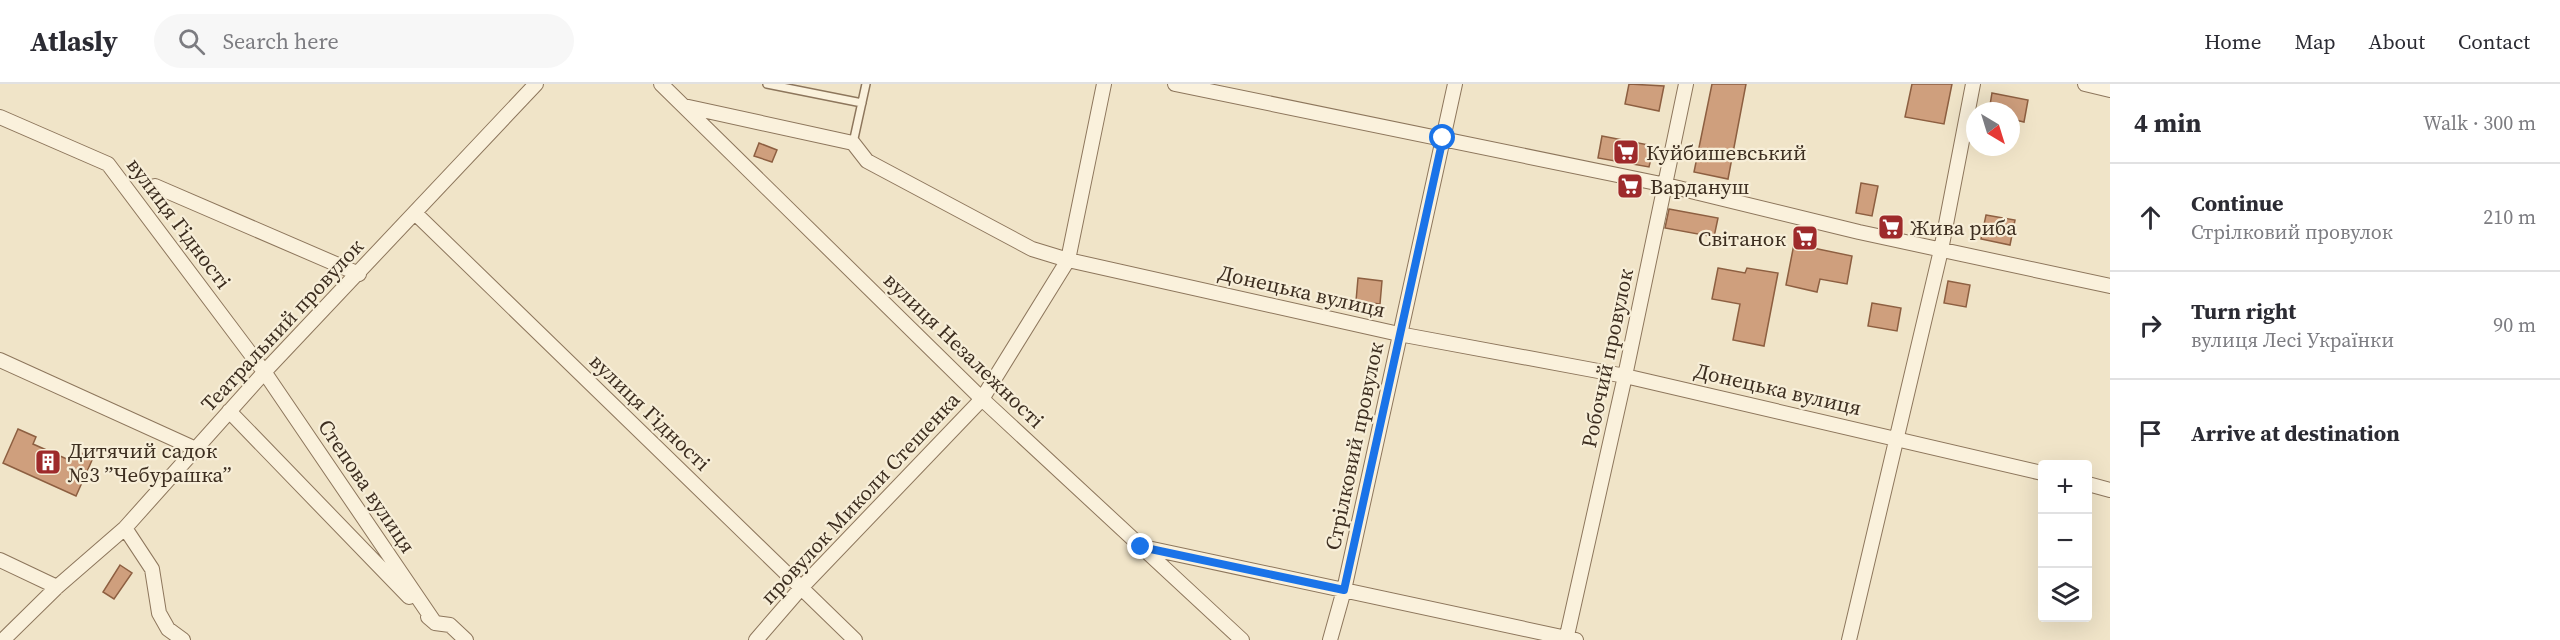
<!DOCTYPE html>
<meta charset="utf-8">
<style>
:root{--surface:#fff;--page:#f7f7f7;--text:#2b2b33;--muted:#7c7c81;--line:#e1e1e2}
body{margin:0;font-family:"Source Serif 4",serif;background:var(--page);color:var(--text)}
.controls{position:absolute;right:18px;bottom:18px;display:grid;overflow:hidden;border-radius:6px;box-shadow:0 6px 24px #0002}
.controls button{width:54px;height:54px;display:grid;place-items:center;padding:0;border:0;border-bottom:2px solid var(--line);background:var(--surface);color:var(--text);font:30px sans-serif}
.compass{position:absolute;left:1966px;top:18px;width:54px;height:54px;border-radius:50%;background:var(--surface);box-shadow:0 6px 24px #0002;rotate:142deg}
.stop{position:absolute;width:18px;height:18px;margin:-14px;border:4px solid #1a73e8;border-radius:50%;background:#fff}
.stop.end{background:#1a73e8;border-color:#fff;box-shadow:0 2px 6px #0008}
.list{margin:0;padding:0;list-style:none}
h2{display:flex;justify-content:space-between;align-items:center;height:78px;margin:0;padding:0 24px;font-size:26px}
h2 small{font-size:20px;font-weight:400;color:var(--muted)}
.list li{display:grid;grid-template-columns:39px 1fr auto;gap:18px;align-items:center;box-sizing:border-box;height:108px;padding:0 24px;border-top:2px solid var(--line)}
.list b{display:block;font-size:22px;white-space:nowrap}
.list p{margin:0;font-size:20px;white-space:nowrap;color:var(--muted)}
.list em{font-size:20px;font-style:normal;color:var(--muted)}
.icon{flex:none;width:33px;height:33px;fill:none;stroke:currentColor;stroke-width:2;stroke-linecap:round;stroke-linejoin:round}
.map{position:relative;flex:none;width:2110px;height:556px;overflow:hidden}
header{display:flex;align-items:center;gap:36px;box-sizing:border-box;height:84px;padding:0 30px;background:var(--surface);border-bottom:2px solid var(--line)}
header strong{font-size:28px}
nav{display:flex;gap:33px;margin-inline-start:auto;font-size:21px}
.search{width:420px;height:54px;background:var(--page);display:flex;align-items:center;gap:15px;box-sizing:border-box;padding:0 21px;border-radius:33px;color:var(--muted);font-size:22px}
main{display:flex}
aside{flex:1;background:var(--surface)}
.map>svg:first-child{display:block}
.building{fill:#cf9f7d;stroke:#8d5f41;stroke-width:1.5}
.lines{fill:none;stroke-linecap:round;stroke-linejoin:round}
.service-casing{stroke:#8d765c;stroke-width:10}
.minor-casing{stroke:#8d765c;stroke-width:16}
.service{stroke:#faf1dc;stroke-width:7}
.minor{stroke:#faf1dc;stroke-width:14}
.route{stroke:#1a73e8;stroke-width:8}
.labels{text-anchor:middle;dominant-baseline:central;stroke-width:4.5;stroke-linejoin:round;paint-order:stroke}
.poi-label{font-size:21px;fill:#3d2e20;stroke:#f7eed8;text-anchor:start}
.street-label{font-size:21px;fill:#3d2e20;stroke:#f7eed8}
</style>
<header>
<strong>Atlasly</strong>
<div class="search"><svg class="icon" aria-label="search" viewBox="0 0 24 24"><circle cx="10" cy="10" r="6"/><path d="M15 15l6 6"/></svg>Search here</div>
<nav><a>Home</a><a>Map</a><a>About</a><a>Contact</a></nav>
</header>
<main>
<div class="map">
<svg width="2110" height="556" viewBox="0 0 2110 556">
<rect width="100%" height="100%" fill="#f0e4c8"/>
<path class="building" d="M1629 0 1664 2 1659 27 1625 20Z
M1712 0H1746L1728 95 1694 88Z
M1912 0H1952L1944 40 1905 33Z
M1992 9 2028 16 2024 38 2011 35V27H1989Z
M1602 52 1654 62 1649 83 1598 74Z
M759 59 777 66 772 78 754 72Z
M1861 99 1878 102 1872 132 1856 129Z
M1669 125 1718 134 1714 153 1665 144Z
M1986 131 2015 136 2010 161 1981 155Z
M1794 160 1852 172 1847 200 1820 195 1817 208 1786 201Z
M1718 184 1745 189 1747 184 1778 189 1764 262 1733 256 1740 220 1712 215Z
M1358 194 1382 197 1380 220 1356 217Z
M1948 197 1970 201 1966 223 1944 219Z
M1872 219 1901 224 1897 247 1868 242Z
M18 345 36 353 33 360 69 376 74 366 93 374 76 412 3 379Z
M120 481 132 489 114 515 103 508Z"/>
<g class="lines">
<defs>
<path id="service" d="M767 0 862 19
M853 59 866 0"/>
<path id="minor" d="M661 0 982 315 1242 556
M1175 0 1666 101 1859 148 2110 202
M2085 0 2110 6
M684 22 853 59 867 77 1032 165 1068 176 1399 250 1625 292 2042 389
M0 33 108 80 265 289 435 539
M155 102 359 190
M415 129 855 556
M0 276 196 365
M229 327 409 513
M2088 400 2110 406
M125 444 152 485 159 529 168 545 183 556
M1143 463 1576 556
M0 476 57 503
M428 533 435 539 450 541 466 556
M3 556 57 503 125 444 268 284 536 0
M756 556 801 504 982 315 1068 176 1104 0
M1330 556 1344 506 1455 0
M1566 556 1625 292 1686 0
M1849 556 1941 166 1973 0"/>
</defs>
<use href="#service" class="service-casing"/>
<use href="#minor" class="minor-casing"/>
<use href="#service" class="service"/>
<use href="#minor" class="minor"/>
</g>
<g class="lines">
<path class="route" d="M1141 463 1344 506 1443 54"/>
</g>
<defs>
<symbol id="supermarket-square" viewBox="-11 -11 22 22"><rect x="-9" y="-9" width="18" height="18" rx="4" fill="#9e2a2b" stroke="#f7eed8"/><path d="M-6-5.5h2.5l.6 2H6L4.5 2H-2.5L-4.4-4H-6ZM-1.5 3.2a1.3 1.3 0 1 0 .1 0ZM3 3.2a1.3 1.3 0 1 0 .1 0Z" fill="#fff"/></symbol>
<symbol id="building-square" viewBox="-11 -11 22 22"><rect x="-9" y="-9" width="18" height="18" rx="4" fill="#9e2a2b" stroke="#f7eed8"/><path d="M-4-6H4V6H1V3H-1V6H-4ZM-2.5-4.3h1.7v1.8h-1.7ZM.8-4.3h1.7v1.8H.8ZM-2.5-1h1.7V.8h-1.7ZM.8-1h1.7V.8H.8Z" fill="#fff"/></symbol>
</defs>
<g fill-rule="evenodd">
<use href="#supermarket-square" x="1611" y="53" width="30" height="30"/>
<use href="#supermarket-square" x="1615" y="87" width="30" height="30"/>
<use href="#supermarket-square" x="1876" y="128" width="30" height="30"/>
<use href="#supermarket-square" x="1790" y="139" width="30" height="30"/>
<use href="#building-square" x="33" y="363" width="30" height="30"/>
</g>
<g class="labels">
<g class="poi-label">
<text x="1646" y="68">Куйбишевський</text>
<text x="1650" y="102">Вардануш</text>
<text x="1910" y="143">Жива риба</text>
<text x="1786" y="154" text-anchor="end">Світанок</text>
<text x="68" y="366">Дитячий садок<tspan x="68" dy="24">№3 ”Чебурашка”</tspan></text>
</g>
<g class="street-label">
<text transform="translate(179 139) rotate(53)">вулиця Гідності</text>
<text transform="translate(1302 207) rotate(13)">Донецька вулиця</text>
<text transform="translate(282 241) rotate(-47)">Театральний провулок</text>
<text transform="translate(964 266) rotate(44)">вулиця Незалежності</text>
<text transform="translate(1607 274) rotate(-78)">Робочий провулок</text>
<text transform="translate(1778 305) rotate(13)">Донецька вулиця</text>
<text transform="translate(650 328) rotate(44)">вулиця Гідності</text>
<text transform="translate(1354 362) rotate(-78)">Стрілковий провулок</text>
<text transform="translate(367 402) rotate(56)">Степова вулиця</text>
<text transform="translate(860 414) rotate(-47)">провулок Миколи Стешенка</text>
</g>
</g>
</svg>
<div class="controls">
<button>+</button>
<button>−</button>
<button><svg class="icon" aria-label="layers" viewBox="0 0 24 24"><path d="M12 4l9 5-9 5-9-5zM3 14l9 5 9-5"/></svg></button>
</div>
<svg class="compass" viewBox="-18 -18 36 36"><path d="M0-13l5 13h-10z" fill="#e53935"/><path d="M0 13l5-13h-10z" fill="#7c7c81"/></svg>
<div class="stop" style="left:1443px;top:54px"></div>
<div class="stop end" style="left:1141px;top:463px"></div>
</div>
<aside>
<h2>4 min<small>Walk · 300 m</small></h2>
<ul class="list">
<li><svg class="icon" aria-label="ahead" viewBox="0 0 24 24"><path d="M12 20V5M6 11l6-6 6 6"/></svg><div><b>Continue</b><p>Стрілковий провулок</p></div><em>210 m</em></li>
<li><svg class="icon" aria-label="right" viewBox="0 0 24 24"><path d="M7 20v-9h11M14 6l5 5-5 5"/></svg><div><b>Turn right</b><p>вулиця Лесі Українки</p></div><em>90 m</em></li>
<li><svg class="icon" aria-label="arrive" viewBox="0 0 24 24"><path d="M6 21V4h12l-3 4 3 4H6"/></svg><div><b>Arrive at destination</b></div></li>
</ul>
</aside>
</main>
